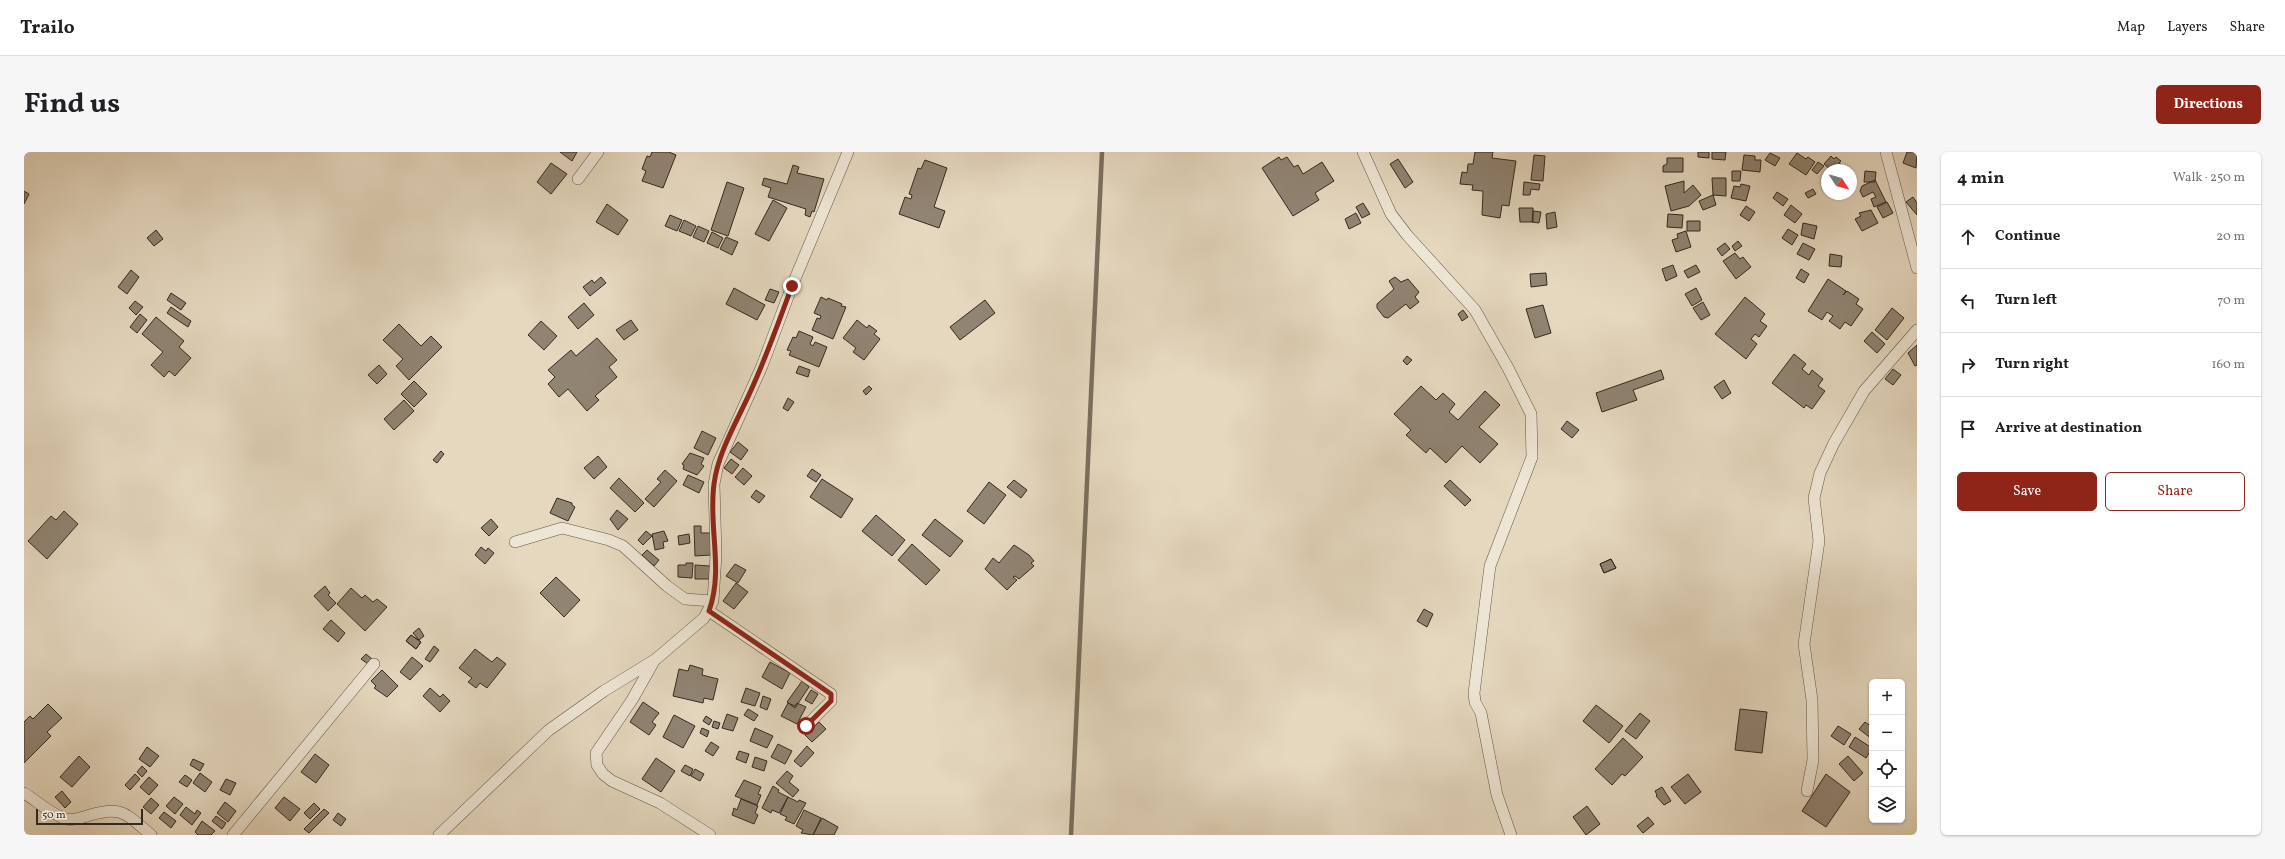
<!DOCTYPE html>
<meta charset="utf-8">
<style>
:root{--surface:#fff;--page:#f6f6f6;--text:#202124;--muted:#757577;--line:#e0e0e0;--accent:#8f2418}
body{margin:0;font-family:Vollkorn,serif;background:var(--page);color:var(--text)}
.controls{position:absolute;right:12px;bottom:12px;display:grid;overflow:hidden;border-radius:6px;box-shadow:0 1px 3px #0004}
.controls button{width:36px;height:36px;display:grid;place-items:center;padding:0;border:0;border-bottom:1px solid var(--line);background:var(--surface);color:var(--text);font:20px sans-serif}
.compass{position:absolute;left:1797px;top:12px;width:36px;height:36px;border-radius:50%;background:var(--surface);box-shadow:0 1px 3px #0004;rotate:126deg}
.scale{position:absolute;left:12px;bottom:10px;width:107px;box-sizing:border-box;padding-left:4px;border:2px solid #342a20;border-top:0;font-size:11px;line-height:14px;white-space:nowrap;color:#342a20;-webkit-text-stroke:3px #eee6d5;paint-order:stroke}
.stop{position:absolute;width:12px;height:12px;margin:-9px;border:3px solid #8f2418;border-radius:50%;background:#fff}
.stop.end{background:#8f2418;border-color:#fff;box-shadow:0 1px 4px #0008}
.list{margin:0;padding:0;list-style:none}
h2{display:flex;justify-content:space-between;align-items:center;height:52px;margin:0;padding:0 16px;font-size:17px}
h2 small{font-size:13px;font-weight:400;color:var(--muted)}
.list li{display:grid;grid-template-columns:26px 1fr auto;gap:12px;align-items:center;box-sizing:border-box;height:64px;padding:0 16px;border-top:1px solid var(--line)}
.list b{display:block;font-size:15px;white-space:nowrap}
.list em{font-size:13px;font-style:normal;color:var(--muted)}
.actions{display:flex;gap:8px;padding:12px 16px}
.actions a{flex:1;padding:9px 0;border:1px solid var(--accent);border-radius:6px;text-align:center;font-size:14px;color:var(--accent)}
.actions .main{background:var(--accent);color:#fff}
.icon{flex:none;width:22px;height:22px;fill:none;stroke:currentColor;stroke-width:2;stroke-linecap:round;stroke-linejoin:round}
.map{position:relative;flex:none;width:1893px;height:683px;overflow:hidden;border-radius:6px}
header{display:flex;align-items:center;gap:24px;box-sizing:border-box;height:56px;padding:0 20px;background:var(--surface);border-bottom:1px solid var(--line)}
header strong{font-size:19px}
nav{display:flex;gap:22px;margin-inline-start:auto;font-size:14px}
.intro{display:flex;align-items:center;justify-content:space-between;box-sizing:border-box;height:96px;padding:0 24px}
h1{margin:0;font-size:28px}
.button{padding:10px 18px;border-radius:6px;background:var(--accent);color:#fff;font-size:14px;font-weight:700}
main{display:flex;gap:24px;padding:0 24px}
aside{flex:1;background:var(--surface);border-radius:6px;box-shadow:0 1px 3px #0004}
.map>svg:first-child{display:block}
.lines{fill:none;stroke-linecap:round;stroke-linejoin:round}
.stream{stroke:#7a6f5f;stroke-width:4.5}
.building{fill:#908473;stroke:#342a20}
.street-casing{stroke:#605648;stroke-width:12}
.street{stroke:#eee6d5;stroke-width:11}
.route{stroke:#8f2418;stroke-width:5}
</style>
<header>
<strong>Trailo</strong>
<nav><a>Map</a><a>Layers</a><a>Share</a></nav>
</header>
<div class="intro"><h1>Find us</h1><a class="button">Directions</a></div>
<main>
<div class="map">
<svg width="1893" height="683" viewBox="0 0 1893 683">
<rect width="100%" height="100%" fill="#e5d8bf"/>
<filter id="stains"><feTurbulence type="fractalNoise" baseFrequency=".005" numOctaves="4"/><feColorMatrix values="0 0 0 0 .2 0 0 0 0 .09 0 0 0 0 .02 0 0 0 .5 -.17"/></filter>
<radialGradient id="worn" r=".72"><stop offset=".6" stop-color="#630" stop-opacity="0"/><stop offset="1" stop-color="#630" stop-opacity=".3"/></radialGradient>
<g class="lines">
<path class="stream" d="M1047 683 1078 0"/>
</g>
<path class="building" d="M536 0H553L548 9Z
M628 0H645L652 3 639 36 618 29 622 19 618 17 623 4 626 5Z
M1451 0H1469L1468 6 1492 9 1485 54 1478 53 1476 66 1458 63 1459 39 1448 38 1449 33 1436 32 1438 20 1443 21 1444 12H1449Z
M1674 0H1685V6L1674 5Z
M1688 0H1702L1701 8 1688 7Z
M1883 0H1893L1892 16 1879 11Z
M1746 1 1756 6 1751 14 1741 8Z
M1773 1 1782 7 1784 5 1791 10 1782 23 1765 12Z
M1510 3 1521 4 1519 29 1507 28Z
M1720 3 1731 4V8H1737L1736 20 1718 18Z
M1807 4 1810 7 1812 5 1817 9 1815 11 1819 14 1815 18H1807L1800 12Z
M1255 5 1257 8 1263 5 1270 15 1274 13 1279 22 1298 10 1310 29 1291 41 1295 48 1269 64 1238 16Z
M1643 6H1659V20H1639V14L1643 12Z
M1374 7 1389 30 1381 36 1366 12Z
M901 8 923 16 910 55 921 59 915 76 875 62 881 45 887 47 888 43 885 42 894 16 897 17Z
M1794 10 1800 14 1793 22 1788 18Z
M527 11 543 22 527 42 513 30Z
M769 13 775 15 773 21 800 27 790 60 788 59 786 65 781 63 782 57 744 45 747 36 738 33 740 26 763 32Z
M1708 19H1717L1716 29H1708Z
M1841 19 1852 20 1851 30H1840Z
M1688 26H1702V44L1689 43Z
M1851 28 1862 50 1850 55 1847 47 1852 45 1849 40 1839 45 1836 39 1838 34Z
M1660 29V41L1669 33 1677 43 1665 54 1647 59 1641 34Z
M703 30 720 36 704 84 687 78Z
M1500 30 1516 32 1515 38 1507 37 1506 43H1499Z
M1717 32 1726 34 1722 49 1707 46 1710 34 1716 35Z
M1789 37 1792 42 1784 46 1781 41Z
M0 39 5 42 0 52Z
M1753 40 1764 47 1759 54 1749 46Z
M1689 43 1692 53 1679 58 1675 49Z
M1889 45 1893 51V63L1882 50Z
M749 48 763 56 745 89 731 82Z
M1863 50 1869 61 1859 66 1853 55Z
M1339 51 1346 62 1338 66 1332 55Z
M583 52 604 68 594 83 572 70Z
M1767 53 1778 62 1771 71 1760 63Z
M1722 54 1731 60 1725 69 1716 63Z
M1495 56H1509V70H1496Z
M1847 58 1854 71 1838 79 1831 67 1837 64 1835 61Z
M1509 59 1517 60 1515 71 1508 70Z
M1531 60 1533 75 1523 77 1522 62Z
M1332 61 1337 71 1325 77 1321 67Z
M1644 62 1659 63 1658 76 1643 75Z
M646 63 658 68 653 79 641 74Z
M660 68 672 74 667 84 655 79Z
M1663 69H1676V79H1663Z
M1779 71 1793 74 1790 87 1777 83Z
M674 74 685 79 680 90 669 85Z
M1764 77 1774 83 1768 93 1758 86Z
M132 78 139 87 130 94 123 86Z
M1662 79 1667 95 1652 100 1648 88 1654 86 1653 82Z
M688 80 699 86 694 96 683 91Z
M702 85 714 90 708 103 696 97Z
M1714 89 1718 94 1711 99 1708 94Z
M1701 91 1706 97 1698 104 1693 97Z
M1779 91 1791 97 1785 108 1773 102Z
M1711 101 1716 107 1719 105 1727 115 1712 127 1699 109Z
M1806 102 1818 104 1817 115 1805 114Z
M1649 113 1653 124 1642 129 1638 117Z
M1672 113 1676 120 1664 126 1660 119Z
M1777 117 1785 122 1780 131 1772 126Z
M107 118 115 125 103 142 94 135Z
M1522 121 1523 133 1507 135 1506 122Z
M577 125 582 131 566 144 559 135 568 128 570 131Z
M1371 125 1377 130 1384 127 1395 140 1391 145 1395 150 1386 157 1382 152 1364 166 1360 165 1353 156V152L1370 137 1365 129Z
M1804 127 1822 139 1819 143 1823 139 1835 147 1832 152 1839 157 1827 174 1821 170 1816 177 1805 169 1809 164 1803 160 1798 168 1784 159Z
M710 136 741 153 733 168 702 152Z
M1672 136 1678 148 1668 154 1661 142Z
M746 137 755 140 750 151 741 148Z
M147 141 162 151 157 158 143 148Z
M797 145 803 148 804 146 818 152 817 154 822 155 809 187 788 178 793 166 796 167 797 164 790 161Z
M1721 145 1741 162 1736 169 1743 174 1735 185 1731 182 1727 187 1733 192 1722 207 1691 182Z
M961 148 971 161 936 188 926 175Z
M111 149 119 155 112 163 105 156Z
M1679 150 1686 163 1677 168 1669 156Z
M560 151 570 163 554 177 544 165Z
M1519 153 1527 181 1511 186 1502 157Z
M147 155 167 169 164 175 143 161Z
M1868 156 1880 166 1863 188 1851 178Z
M1439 158 1444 165 1438 169 1434 162Z
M116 162 123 168 113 181 106 175Z
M132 165 160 189 155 195 167 206 151 224 145 219 140 225 127 213 139 200 118 182Z
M607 168 614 178 600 188 592 178Z
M833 168 843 176 845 173 853 179 850 182 856 187 840 208 829 200 832 196 819 186Z
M517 169 533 184 520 198 504 183Z
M375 172 397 194 407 184 418 195 385 228 372 214 379 207 359 188Z
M775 179 789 185 786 192 789 194 791 190 803 195 795 215 765 203 767 199 763 198 769 185 772 186Z
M1848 180 1861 192 1853 201 1840 189Z
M573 186 593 208 585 215 593 225 571 244 575 248 563 259 544 237 535 245 524 232 531 225 524 218 547 198 552 204Z
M1893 193V213L1891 214 1884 201Z
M1770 202 1782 212 1778 217 1785 223 1788 218 1799 227 1794 234 1801 239 1788 257 1782 253 1780 256 1748 231Z
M1383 204 1388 208 1383 213 1379 209Z
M355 213 363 222 353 232 344 223Z
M775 214 786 218 784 225 772 221Z
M1869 217 1877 223 1869 233 1861 227Z
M1637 218 1640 227 1609 238 1613 248 1578 260 1572 241Z
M1700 228 1707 241 1698 247 1690 235Z
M390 229 403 242 390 255 377 242Z
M845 234 848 237 842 243 839 239Z
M1397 234 1412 248 1419 241 1431 252 1425 260 1434 268 1461 239 1476 253 1455 275 1474 292 1456 311 1438 294 1422 311 1406 296 1402 301 1382 283 1387 278 1370 262Z
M764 246 770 250 764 259 759 256Z
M380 248 390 259 370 278 360 267Z
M1543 269 1555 278 1548 286 1537 277Z
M678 279 692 286 684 303 670 296Z
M714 290 724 298 717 308 706 300Z
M417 299 420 302 413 311 409 308Z
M666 301 680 306 677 312 680 314 673 323 659 317 660 313 658 312Z
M574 304 583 315 570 327 560 316Z
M707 307 715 313 708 322 700 316Z
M719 316 728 324 720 333 711 325Z
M788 317 797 323 792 330 783 324Z
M641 318 653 329 630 355 621 347 637 330 633 327Z
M664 323 680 330 675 341 659 333Z
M595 326 620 351 611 360 586 336Z
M798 327 829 347 817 366 786 345Z
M990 328 1003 338 997 346 983 335Z
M1426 328 1447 348 1441 354 1420 334Z
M965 330 982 343 960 372 943 359Z
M732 338 741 344 735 351 727 345Z
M533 346 548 351V353L551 355 544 369 526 361Z
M593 358 604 367 594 378 586 367Z
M40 359 54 372 23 407 4 389 27 364 32 368Z
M852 363 881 388 868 404 838 379Z
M467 367 474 375 465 384 457 376Z
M911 367 939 389 926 405 898 383Z
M670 374H677V381H687V403L671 404Z
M622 379 628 384 619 393 614 388Z
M640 379 644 389 639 390 640 396 631 398 628 382Z
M665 382 666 391 655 393 654 384Z
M888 392 916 418 902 433 874 408Z
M990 393 1005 403 1010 409 1007 411 1010 414 995 427 991 424 989 425 993 428 983 438 961 417 969 406 975 411Z
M457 395 462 399 464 396 470 401 461 412 451 403Z
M623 398 635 408 630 414 618 403Z
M1587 407 1592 416 1580 421 1576 412Z
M1587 407 1592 416 1580 421 1576 412Z
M662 411H669L668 426 654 425V413H662Z
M711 412 722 418 714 431 702 424Z
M671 413 686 414 685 427H671Z
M532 425 556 448 540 465 516 441Z
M712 431 724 440 710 457 699 449Z
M301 434 306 441 304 443 312 451 304 459 290 444Z
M327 436 338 446 341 443 349 450 353 447 363 455 341 479 313 452Z
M1400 457 1409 462 1403 475 1393 469Z
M307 468 321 481 314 490 299 477Z
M395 476 400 484 395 488 389 481Z
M387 483 397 490 392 497 382 489Z
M387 483 397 490 392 497 382 489Z
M410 494 415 498 406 510 401 507Z
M451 497 468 510 473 505 482 512 463 536 456 531 452 536 444 530 448 526 435 516Z
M342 502 348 507 344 512 337 507Z
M388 505 399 514 386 528 376 520Z
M746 510 766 521 758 537 738 525Z
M666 513 679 517 678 523 694 527 689 548 680 546 679 551 649 544 655 517 664 519Z
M358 518 374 534 363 545 350 536 352 534 347 529Z
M778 529 785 535 771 556 763 550Z
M406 536 416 545 419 542 426 549 416 560 399 544Z
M722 536 736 541 731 554 717 550Z
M787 538 794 542 788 552 781 548Z
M739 544 747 547 743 558 736 555Z
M619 550 635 561 628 570 632 573 625 583 606 570Z
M764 551 771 554 773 551 782 555 773 572 757 564Z
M24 552 38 566 23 580 27 584 0 611V570L6 564 9 567Z
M1572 553 1599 574 1585 591 1559 569Z
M724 557 734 563 730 569 720 563Z
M1716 557 1743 560 1738 601 1711 598Z
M1616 561 1626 569 1612 587 1601 579Z
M703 562 714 566 709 579 698 576Z
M650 563 671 574 659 596 639 585Z
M682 564 688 568 685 573 679 569Z
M690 569 696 571 694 577 688 575Z
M795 570 802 577 788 590 781 583Z
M1841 570 1848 575V587L1835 577Z
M1814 574 1827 582 1820 593 1807 584Z
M678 576 685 579 683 585 676 581Z
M731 576 749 584 743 596 726 589Z
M1831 585 1848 596 1842 606 1825 595Z
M1599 586 1619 605 1601 624 1598 622 1588 633 1571 617Z
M687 590 695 595 689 604 681 599Z
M754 592 768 599 761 612 747 605Z
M783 594 790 601 777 615 770 609Z
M123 595 135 604 126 615 115 607Z
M715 599 725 602 722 611 712 607Z
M291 602 305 613 292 631 277 620Z
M55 604 66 615 48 635 36 625Z
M1824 604 1839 621 1830 629 1815 612Z
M731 605 743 609 740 619 728 615Z
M632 606 651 619 637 640 618 627Z
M169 607 180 612 176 619 166 613Z
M661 613 669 617 666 624 657 619Z
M118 614 123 619 118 625 113 620Z
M671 617 680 622 676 629 667 624Z
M763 619 769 624 765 630 775 638 769 645 752 631Z
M176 621 188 630 181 640 169 631Z
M111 622 116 627 106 638 101 633Z
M1664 622 1677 640 1661 652 1647 635Z
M1802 622 1826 640 1802 675 1778 659Z
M161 623 168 628 163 635 155 630Z
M125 625 134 633 125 643 116 635Z
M202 627 212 631 206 643 196 638Z
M720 628 737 635 734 642 737 643 733 653 711 644Z
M749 634 755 638 754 640 764 645 755 661 748 658 747 661 738 656Z
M1638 635 1647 649 1640 653 1632 644 1633 643 1631 639Z
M38 639 47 650 41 656 31 645Z
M150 645 159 652 151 662 142 654Z
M260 645 276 657 266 669 251 656Z
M764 645 774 650 775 648 782 651 770 672 761 668 763 665 756 662Z
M127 646 135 653 127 662 119 655Z
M717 647 734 654 731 661 734 663 730 672 708 663 710 656 713 658Z
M201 650 212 659 204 670 193 661Z
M290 651 296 657 286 667 280 661Z
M1563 654 1576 672 1562 683 1549 665Z
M162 655 171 662 173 658 177 661 168 673 156 663Z
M300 657 305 661 285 681 280 677Z
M780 658 797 666 789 683 777 681 779 678 772 674Z
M140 660 152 669 147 676 135 666Z
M314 661 322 667 317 674 309 668Z
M192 664 202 671 198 677 188 669Z
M1624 665 1630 672 1619 681 1613 674Z
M798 666 814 675 810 683H789Z
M178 669 191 679 187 683H174L171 680Z"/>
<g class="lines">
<defs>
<path id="street" d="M1339 0 1367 62 1383 83 1451 158 1484 216 1507 262 1508 305 1466 414 1450 541 1451 550 1457 561 1473 643 1487 683
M1862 0 1893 116
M554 27 574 0
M491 390 538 376 585 388 599 394 643 434 661 447 689 449
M685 459 807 542V549L782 574
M630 509 608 548 572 601 573 613 579 622 588 629 636 651 686 683
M1783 639 1789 608 1788 548 1780 492 1795 389 1790 346 1796 321 1810 291 1840 239 1893 178
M0 641C13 649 28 663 42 667 49 669 56 666 63 664 98 653 101 661 127 683
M209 683 350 512
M415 683 525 578 580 539 632 507 680 466 689 449 692 403 690 332 694 312 738 214 768 134 824 0"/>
</defs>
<use href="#street" class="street-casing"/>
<use href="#street" class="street"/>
</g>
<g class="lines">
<path class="route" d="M768 134C755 169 743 203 728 236 715 266 694 299 690 332 684 374 700 418 685 459L807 542V549L782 574"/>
</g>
<rect width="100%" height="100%" filter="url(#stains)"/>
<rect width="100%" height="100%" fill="url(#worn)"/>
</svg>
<div class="controls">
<button>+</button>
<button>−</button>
<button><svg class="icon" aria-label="locate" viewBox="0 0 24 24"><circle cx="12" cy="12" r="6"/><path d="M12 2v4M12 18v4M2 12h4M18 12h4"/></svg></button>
<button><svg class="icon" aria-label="layers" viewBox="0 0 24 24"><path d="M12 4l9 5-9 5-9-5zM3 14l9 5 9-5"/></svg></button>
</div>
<svg class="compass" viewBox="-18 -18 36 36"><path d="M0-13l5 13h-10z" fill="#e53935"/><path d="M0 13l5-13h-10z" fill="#757577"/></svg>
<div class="scale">50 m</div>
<div class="stop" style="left:782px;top:574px"></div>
<div class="stop end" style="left:768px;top:134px"></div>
</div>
<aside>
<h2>4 min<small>Walk · 250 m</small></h2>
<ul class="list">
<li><svg class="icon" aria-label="ahead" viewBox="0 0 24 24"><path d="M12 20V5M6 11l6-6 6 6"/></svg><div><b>Continue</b></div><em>20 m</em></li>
<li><svg class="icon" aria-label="left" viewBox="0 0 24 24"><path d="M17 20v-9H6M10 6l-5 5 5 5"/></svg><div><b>Turn left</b></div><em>70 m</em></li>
<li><svg class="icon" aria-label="right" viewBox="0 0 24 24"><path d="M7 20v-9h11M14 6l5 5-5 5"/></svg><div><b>Turn right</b></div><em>160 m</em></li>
<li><svg class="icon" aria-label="arrive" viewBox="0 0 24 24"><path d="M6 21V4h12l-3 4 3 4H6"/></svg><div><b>Arrive at destination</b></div></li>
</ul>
<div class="actions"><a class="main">Save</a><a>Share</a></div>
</aside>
</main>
